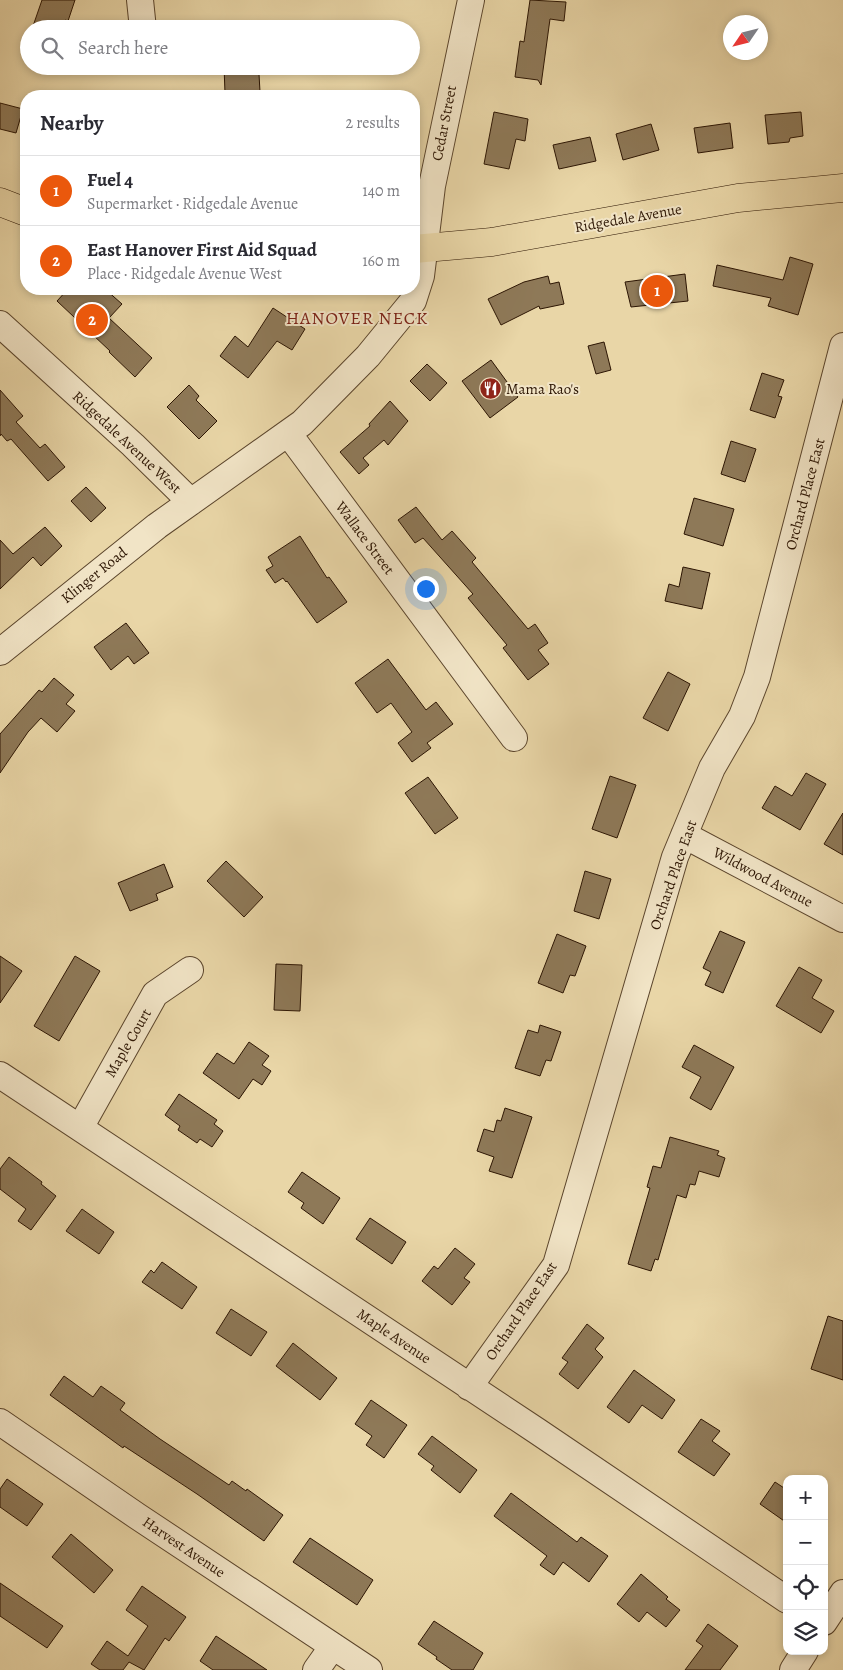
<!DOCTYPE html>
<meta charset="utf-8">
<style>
:root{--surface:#fff;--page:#f2f2f3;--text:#2b2b33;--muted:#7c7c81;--line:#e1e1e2;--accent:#ea580c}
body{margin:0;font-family:Alegreya,serif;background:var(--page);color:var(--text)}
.controls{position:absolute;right:15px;bottom:15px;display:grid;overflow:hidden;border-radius:10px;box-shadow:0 2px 8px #0003}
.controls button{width:45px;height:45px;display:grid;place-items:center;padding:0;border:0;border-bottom:1px solid var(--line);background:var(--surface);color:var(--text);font:25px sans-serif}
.compass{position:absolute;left:723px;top:15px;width:45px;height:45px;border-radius:50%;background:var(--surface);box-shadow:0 2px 8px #0003;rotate:235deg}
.you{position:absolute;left:425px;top:588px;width:18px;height:18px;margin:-12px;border:4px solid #fff;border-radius:50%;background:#1a73e8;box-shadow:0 0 0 8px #1a73e833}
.badge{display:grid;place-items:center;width:32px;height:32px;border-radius:50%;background:var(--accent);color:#fff;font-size:16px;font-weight:700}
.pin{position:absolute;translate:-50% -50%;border:2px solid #fff;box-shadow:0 1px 5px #0006}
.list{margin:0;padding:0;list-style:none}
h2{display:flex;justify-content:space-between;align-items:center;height:65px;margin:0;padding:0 20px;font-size:21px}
h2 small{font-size:16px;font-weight:400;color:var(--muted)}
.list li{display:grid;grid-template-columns:32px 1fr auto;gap:15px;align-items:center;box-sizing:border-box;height:70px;padding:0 20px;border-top:1px solid var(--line)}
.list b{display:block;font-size:19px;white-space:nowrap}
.list p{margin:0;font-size:16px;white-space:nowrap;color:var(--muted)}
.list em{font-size:16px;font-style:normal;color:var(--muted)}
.icon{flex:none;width:28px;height:28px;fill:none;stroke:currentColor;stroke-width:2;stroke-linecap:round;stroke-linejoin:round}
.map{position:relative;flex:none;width:843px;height:1670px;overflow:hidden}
.search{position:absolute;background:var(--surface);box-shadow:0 2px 8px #0003;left:20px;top:20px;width:400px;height:55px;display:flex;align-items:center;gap:12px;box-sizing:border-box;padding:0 18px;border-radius:28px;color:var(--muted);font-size:19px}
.panel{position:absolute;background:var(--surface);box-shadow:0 2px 8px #0003;left:20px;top:90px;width:400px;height:205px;border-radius:20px}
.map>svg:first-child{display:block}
.building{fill:#8e7958;stroke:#2c1503}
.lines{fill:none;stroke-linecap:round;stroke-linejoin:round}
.minor-casing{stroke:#5b452c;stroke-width:28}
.major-casing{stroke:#2c1503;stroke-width:29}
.minor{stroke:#f1e4c6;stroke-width:26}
.major{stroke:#e9d6a7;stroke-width:28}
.labels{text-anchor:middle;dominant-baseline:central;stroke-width:4;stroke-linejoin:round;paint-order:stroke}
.street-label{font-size:15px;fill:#2c1503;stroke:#f1e4c6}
.poi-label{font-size:15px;fill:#2c1503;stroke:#f1e4c6;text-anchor:start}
.quarter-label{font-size:18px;letter-spacing:1px;fill:#7a1f14;stroke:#f1e4c6}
</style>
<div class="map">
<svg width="843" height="1670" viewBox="0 0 843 1670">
<rect width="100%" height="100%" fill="#e9d6a7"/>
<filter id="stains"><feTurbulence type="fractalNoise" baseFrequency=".004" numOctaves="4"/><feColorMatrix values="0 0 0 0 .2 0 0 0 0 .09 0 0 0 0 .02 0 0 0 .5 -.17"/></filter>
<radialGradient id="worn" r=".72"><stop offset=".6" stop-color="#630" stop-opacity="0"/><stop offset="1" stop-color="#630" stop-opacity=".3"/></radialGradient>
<path class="building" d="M42 0H75L68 21 65 20 62 29H32Z
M530 0 566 2 564 21 550 19 541 85 538 80 515 77 520 41 524 42Z
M224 66H252V74H259L260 92 225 93Z
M0 103 23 109 16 133 0 129Z
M494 112 528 119 525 141 516 139 509 169 484 164Z
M801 112 803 136 790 138 789 142 768 144 765 115Z
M730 123 733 148 698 153 694 128Z
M651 124 659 150 623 160 616 134Z
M590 137 596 161 559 169 553 145Z
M790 257 813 264 798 315 768 306 771 298 713 286 717 265 783 280Z
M685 274 688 301 631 307 625 282Z
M548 276 550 284 559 282 564 304 540 309 539 306 501 325 488 299 524 282Z
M68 289H105L122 304 109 318 152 358 135 377 109 352 110 351 57 301Z
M273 308 305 329 292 350 277 341 248 378 220 356 235 336 248 347Z
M604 342 611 370 596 374 588 346Z
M491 360 518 397 490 418 462 381Z
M427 364 447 383 430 401 410 381Z
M762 373 784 380 778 396 782 397 775 418 750 410Z
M189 385 199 396 196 400 217 421 199 439 167 407Z
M0 390 23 416 16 422 40 448 45 444 65 467 48 481 11 439 7 441 1 434 0 436Z
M390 401 408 421 388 445 384 440 363 458 369 465 359 474 340 452 370 426 369 424Z
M731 441 756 449 745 482 721 474Z
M86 487 106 508 91 522 71 501Z
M694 498 734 509 723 546 684 534Z
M416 507 442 540 452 531 476 558 472 562 528 629 535 624 548 643 538 650 549 664 528 680 503 648 507 645 468 598 473 594 423 538 415 543 398 520Z
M45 527 62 546 41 566 33 557 0 589V540L13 554Z
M300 536 327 578 329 577 347 602 317 623 287 581 286 582 283 578 275 583 266 570 273 566 268 557Z
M683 567 710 573 702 609 665 601 669 584 679 587Z
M126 623 149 653 134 664 128 656 111 670 94 647Z
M388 659 426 710 436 702 453 724 427 743 431 748 412 762 398 743 412 732 391 703 377 713 355 683Z
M668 672 690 684 668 731 643 718Z
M54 678 74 695 66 704 75 711 57 732 41 718 28 732 0 773V734L39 690 42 692Z
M806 773 826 784 800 830 762 808 775 786 792 796Z
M610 776 636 785 617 838 592 829Z
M428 777 458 818 435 834 405 793Z
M843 813V855L824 844Z
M226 861 263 897 244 917 207 881Z
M164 864 173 887 156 894 158 900 130 911 118 883Z
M585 871 611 879 599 919 574 911Z
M720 931 745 942 723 993 705 985 711 972 703 968Z
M557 934 586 946 575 976 570 975 563 993 538 983Z
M0 956 22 971 0 1003Z
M75 956 100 971 59 1041 34 1026Z
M276 964 302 965 300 1011 274 1010Z
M799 967 822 980 812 998 834 1011 821 1033 776 1006Z
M540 1025 561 1032 551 1061 546 1060 540 1076 515 1068 528 1030 538 1033Z
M249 1042 269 1056 262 1065 271 1071 262 1085 253 1079 239 1099 203 1073 217 1053 234 1064Z
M694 1045 734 1067 711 1110 690 1098 701 1077 682 1067Z
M179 1094 217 1120 214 1124 223 1131 212 1147 200 1139 197 1143 178 1130 180 1126 165 1115Z
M505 1108 532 1117 512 1178 489 1171 494 1157 477 1151 484 1129 494 1132 497 1120 501 1121Z
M670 1137 719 1151 717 1155 725 1158 719 1177 699 1171 695 1185 690 1184 686 1198 677 1195 658 1260 655 1259 651 1271 628 1264 650 1188 647 1187 653 1166 661 1168Z
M9 1157 42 1182 41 1184 56 1196 31 1230 18 1221 26 1209 0 1189V1169Z
M302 1172 340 1198 323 1224 301 1208 304 1203 288 1192Z
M82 1209 114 1232 99 1254 66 1231Z
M370 1218 406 1242 392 1264 356 1239Z
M455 1248 475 1264 464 1278 470 1282 452 1305 422 1281 434 1266 438 1269Z
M162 1262 197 1287 182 1309 142 1282 151 1270 154 1273Z
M231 1309 267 1332 251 1356 216 1333Z
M828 1316 843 1321V1380L811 1369Z
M587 1324 604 1338 595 1349 603 1357 578 1389 559 1374 568 1362 562 1358Z
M293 1343 337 1378 320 1400 276 1366Z
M634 1370 675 1400 662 1419 642 1405 629 1423 607 1407Z
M64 1376 93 1397 101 1386 125 1403 120 1410 160 1439 229 1485 232 1481 246 1491 247 1489 283 1515 264 1541 197 1494 124 1446 123 1448 50 1395Z
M371 1400 407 1425 384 1458 366 1445 372 1436 355 1424Z
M701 1419 720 1431 712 1441 730 1454 714 1476 678 1452Z
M432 1436 477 1470 460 1493 431 1470 434 1466 418 1454Z
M7 1479 43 1504 27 1526 0 1507V1489Z
M775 1482 787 1490V1523L760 1504Z
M511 1493 577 1542 581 1537 608 1556 589 1582 563 1562 554 1575 540 1565 547 1556 494 1516Z
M71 1534 113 1570 94 1593 52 1557Z
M310 1538 373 1580 357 1605 293 1562Z
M641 1574 668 1597 666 1599 680 1610 666 1627 647 1612 639 1622 617 1604Z
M0 1583 63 1626 47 1648 0 1616Z
M142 1586 186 1617 169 1641 165 1638 144 1670 129 1662 123 1670H100L91 1664 107 1641 128 1656 148 1626 126 1610Z
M434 1621 483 1653 473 1670H452L436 1659 437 1657 418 1644Z
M708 1624 738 1646 720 1670H685L703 1646 696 1641Z
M216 1636 267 1670H213L200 1661Z"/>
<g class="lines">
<defs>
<path id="minor" d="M140 0 143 29
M0 324 133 445 191 502
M288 433 514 738
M0 652 157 526 302 423 368 356 413 301 421 276 432 186 471 0
M684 835 843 919
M0 1075 537 1431 787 1600
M80 1128 155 994 190 970
M469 1387 556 1265 675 857 712 768 742 716 757 677 843 346
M0 1422 137 1516 369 1670
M824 1622 843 1593
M316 1670 333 1646
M793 1670 805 1651"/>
<path id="major" d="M0 202 26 212
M414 249 492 242 738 198 843 188"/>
</defs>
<use href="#minor" class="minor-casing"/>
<use href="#major" class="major-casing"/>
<use href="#minor" class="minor"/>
<use href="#major" class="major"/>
</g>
<defs>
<symbol id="restaurant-disc" viewBox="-11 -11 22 22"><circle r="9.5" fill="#8f2418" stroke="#f1e4c6"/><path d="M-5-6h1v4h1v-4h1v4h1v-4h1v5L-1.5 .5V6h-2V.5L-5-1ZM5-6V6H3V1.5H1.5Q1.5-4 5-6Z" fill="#fff"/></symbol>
</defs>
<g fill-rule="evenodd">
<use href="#restaurant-disc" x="478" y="376" width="25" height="25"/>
</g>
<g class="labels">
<g class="street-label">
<text transform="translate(444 123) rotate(-79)">Cedar Street</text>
<text transform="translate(628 218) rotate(-10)">Ridgedale Avenue</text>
<text transform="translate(127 442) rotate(43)">Ridgedale Avenue West</text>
<text transform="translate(805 494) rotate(-75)">Orchard Place East</text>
<text transform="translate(365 538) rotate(53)">Wallace Street</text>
<text transform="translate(94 575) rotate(-39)">Klinger Road</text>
<text transform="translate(673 875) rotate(-71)">Orchard Place East</text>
<text transform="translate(763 877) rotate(28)">Wildwood Avenue</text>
<text transform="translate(128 1043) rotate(-60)">Maple Court</text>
<text transform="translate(521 1311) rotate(-56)">Orchard Place East</text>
<text transform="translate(394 1336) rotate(34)">Maple Avenue</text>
<text transform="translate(184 1547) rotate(34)">Harvest Avenue</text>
</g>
<g class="poi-label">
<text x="506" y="389">Mama Rao's</text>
</g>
<g class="quarter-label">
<text x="357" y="318">HANOVER NECK</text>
</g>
</g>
<rect width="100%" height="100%" filter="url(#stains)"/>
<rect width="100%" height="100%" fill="url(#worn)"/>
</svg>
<div class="controls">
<button>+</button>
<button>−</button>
<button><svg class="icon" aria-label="locate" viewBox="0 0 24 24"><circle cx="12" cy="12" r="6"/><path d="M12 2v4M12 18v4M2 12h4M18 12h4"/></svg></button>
<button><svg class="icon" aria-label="layers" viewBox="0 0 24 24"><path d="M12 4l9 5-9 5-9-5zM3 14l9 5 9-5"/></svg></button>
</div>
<svg class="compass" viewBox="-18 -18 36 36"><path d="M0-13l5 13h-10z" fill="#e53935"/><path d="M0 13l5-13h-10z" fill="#7c7c81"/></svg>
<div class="you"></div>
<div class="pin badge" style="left:657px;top:291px">1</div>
<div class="pin badge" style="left:92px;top:320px">2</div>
<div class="search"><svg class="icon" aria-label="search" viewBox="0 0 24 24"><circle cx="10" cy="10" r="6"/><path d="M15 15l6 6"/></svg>Search here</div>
<section class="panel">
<h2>Nearby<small>2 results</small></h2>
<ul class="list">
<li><span class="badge">1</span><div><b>Fuel 4</b><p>Supermarket · Ridgedale Avenue</p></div><em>140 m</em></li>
<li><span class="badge">2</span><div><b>East Hanover First Aid Squad</b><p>Place · Ridgedale Avenue West</p></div><em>160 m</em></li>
</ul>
</section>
</div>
